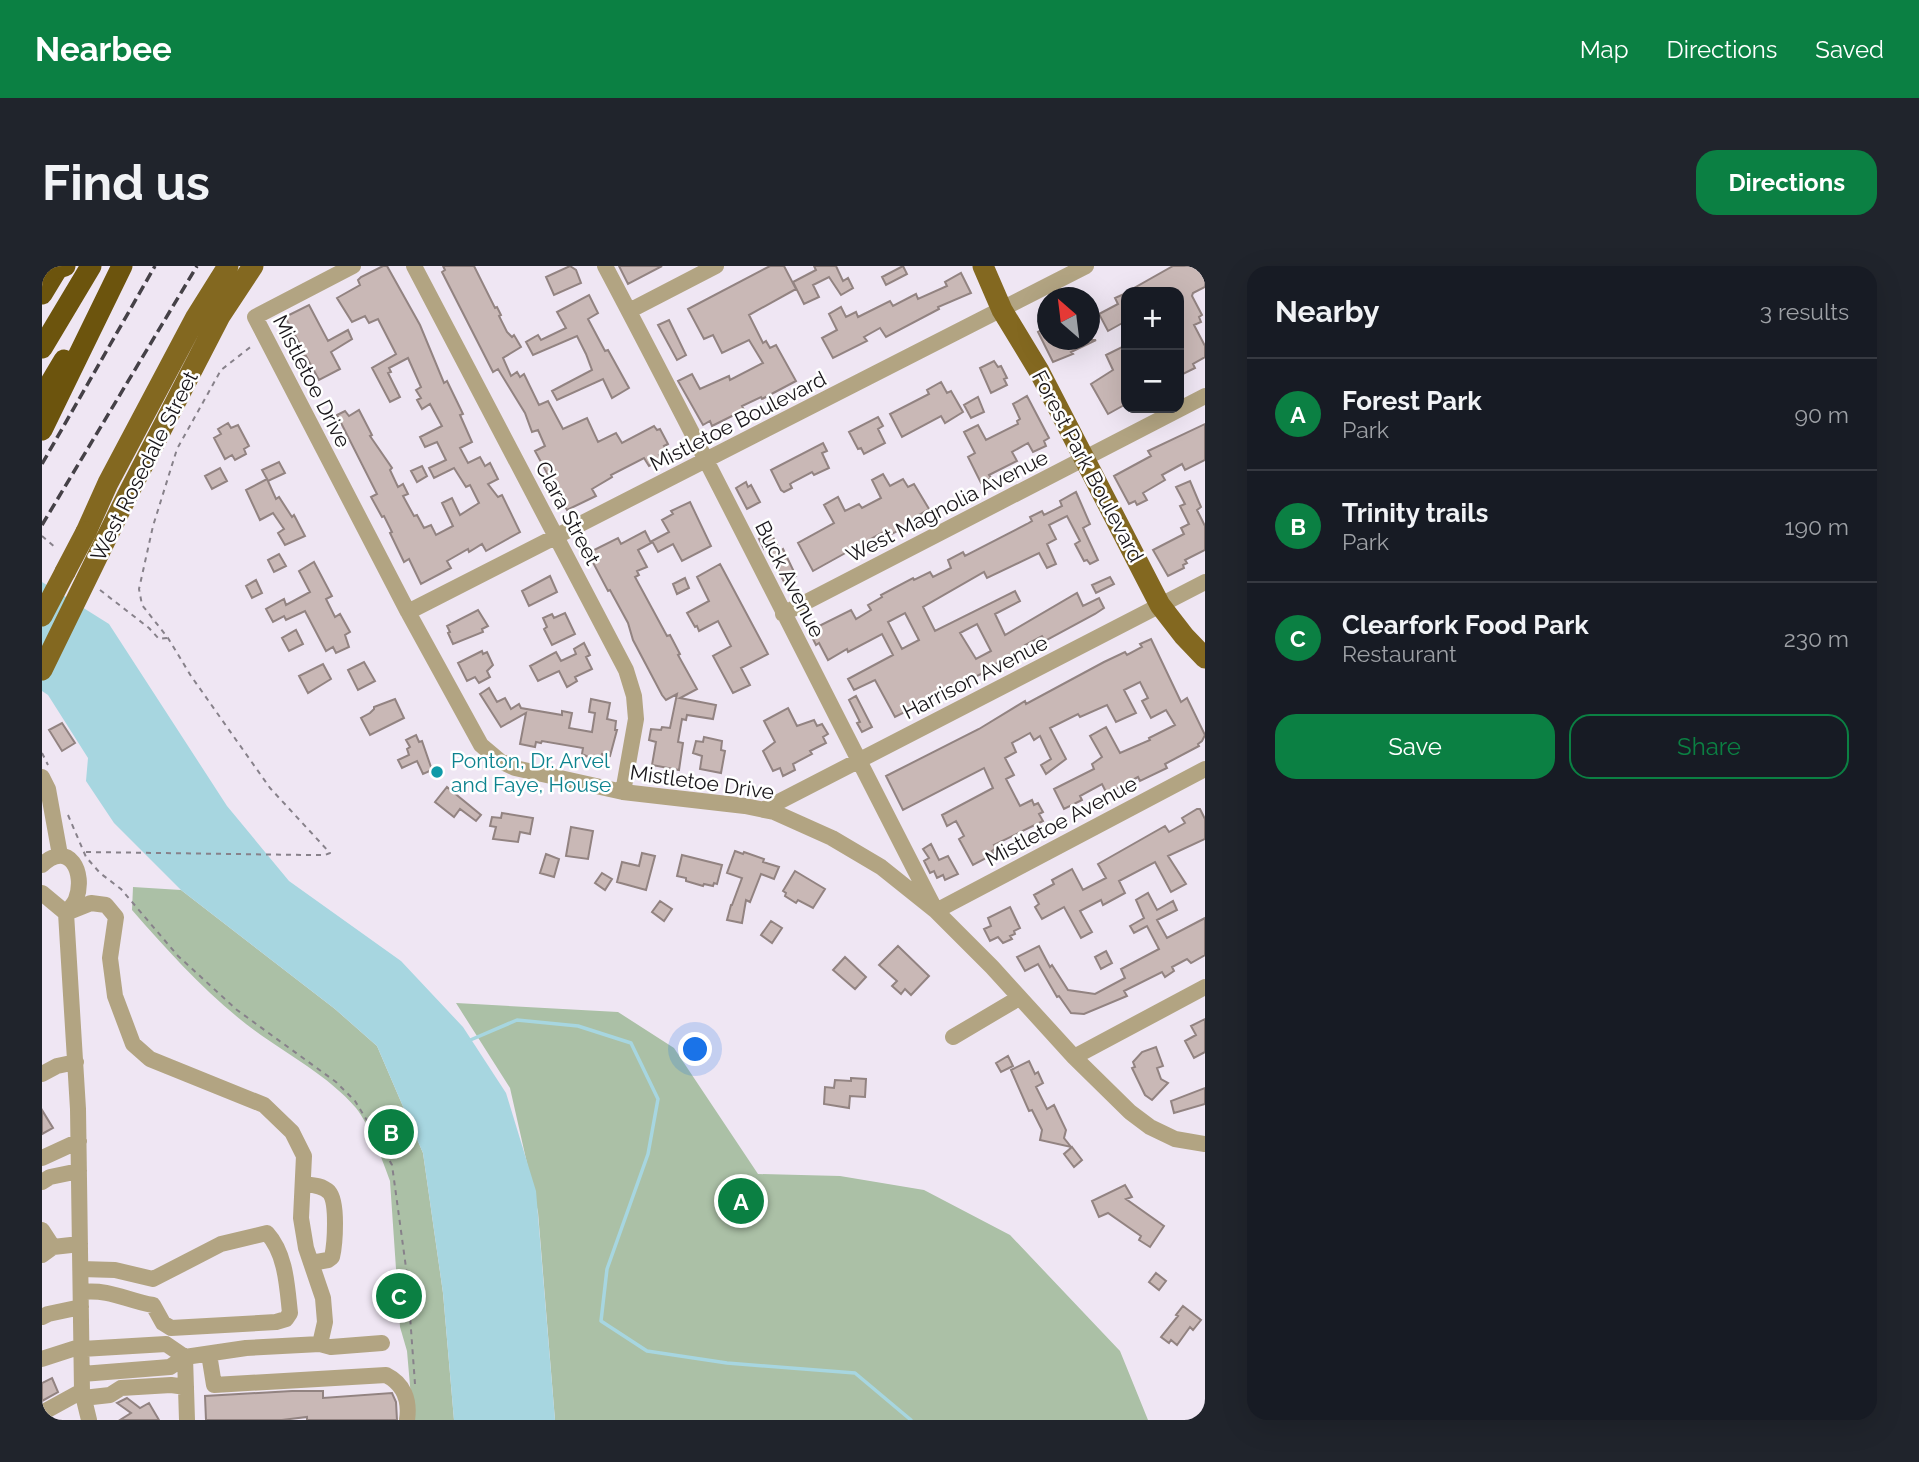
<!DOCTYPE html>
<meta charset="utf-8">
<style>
:root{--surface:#171b24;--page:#20242c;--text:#f1f3f6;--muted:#9ea1a6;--line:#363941;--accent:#0b8043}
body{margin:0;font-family:Raleway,sans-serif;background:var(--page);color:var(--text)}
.controls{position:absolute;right:21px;top:21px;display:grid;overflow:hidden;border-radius:14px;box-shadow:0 7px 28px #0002}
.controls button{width:63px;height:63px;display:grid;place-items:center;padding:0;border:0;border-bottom:2px solid var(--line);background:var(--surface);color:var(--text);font:35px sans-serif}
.compass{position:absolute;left:995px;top:21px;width:63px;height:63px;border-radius:50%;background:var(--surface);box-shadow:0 7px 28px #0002;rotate:332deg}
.you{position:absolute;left:654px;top:784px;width:24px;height:24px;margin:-18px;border:5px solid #fff;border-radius:50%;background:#1a73e8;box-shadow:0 0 0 10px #1a73e833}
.badge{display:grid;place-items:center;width:46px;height:46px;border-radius:50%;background:var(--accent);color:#fff;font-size:23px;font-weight:700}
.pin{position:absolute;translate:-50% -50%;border:4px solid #fff;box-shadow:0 2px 7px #0006}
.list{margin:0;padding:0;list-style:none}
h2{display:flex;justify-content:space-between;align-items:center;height:91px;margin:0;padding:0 28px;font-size:30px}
h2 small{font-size:23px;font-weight:400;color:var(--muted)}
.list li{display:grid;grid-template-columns:46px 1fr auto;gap:21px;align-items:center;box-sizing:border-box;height:112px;padding:0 28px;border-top:2px solid var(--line)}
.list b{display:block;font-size:26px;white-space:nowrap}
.list p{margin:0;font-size:23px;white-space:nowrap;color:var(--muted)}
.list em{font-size:23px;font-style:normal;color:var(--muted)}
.actions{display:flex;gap:14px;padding:21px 28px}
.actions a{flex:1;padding:16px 0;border:2px solid var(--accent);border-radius:21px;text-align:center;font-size:24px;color:var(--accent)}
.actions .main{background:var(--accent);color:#fff}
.map{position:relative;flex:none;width:1163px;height:1154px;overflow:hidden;border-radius:21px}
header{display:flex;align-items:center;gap:42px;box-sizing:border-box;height:98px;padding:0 35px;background:var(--accent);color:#fff}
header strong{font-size:33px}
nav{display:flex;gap:38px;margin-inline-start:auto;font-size:24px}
.intro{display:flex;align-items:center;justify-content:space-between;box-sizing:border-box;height:168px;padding:0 42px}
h1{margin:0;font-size:49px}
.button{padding:18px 32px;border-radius:21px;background:var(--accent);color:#fff;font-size:24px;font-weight:700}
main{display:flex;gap:42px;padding:0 42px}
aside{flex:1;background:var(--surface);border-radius:21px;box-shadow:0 7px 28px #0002}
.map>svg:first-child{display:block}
.green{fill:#abc0a6}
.water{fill:#a7d6e0}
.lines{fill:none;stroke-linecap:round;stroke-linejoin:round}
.stream{stroke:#a7d6e0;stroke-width:3.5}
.building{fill:#c9b8b6;stroke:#928381;stroke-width:2;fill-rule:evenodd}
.path{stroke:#87818a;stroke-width:2;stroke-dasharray:5 5;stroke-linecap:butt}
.minor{stroke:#b2a482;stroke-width:16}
.major{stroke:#836820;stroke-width:21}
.highway{stroke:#6c540d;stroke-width:21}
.rail{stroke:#454147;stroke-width:3.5;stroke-dasharray:10 5;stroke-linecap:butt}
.major-bridge{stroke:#836820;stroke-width:21}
.highway-bridge{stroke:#6c540d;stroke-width:21}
.culture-dot{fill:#0f9aa8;stroke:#fff;stroke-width:2.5}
.labels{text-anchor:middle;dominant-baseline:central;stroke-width:5;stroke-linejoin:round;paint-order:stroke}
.street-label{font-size:21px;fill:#19161a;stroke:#fff}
.culture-label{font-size:21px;fill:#0d838f;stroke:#fff;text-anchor:start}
</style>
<header>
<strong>Nearbee</strong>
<nav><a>Map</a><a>Directions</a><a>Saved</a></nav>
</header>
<div class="intro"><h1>Find us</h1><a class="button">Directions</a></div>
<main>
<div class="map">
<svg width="1163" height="1154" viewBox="0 0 1163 1154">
<rect width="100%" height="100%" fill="#efe6f3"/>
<path class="green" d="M91 621 139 624 293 743 335 780 381 887 401 1027 412 1154H371L365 1085 358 1061 348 915C341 895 327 858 314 842 284 807 240 786 204 758 162 725 125 684 90 644Z
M414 737 576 746 632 782 716 908 798 910 882 924 968 969 1078 1085 1106 1154H513L496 946 468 822Z"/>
<path class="water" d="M0 316 67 358 185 540 247 615 359 695 421 761 464 827 494 925 513 1154H412L401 1027 381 887 335 780 293 743 139 624 72 557 44 515 46 492 6 429 0 425Z"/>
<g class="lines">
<path class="stream" d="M426 775 475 754 536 760 589 777 616 833 606 888 565 1003 559 1055 605 1085 685 1097 813 1107 869 1154"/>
</g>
<path class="building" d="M341 0H345L378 59 402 117 405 115 421 148 418 149 430 176 418 182 426 197 438 191 443 200 448 197 456 213 446 218 456 231 460 229 478 266 444 285 440 278 427 286 426 283 405 295 409 302 379 318 367 293 362 296 348 267 350 266 342 250 340 251 329 231 335 228 295 149 303 145 307 150 317 144 330 169 328 170 350 202 348 204 356 221 361 218 366 228 361 230 372 250 375 249 382 262 389 259 394 269 411 260 400 237 410 232 418 249 437 237 428 219 424 221 412 202 392 212 387 202 404 194 395 176 383 181 378 171 400 160 388 138 380 143 375 134 379 132 374 124 379 121 366 92 347 102 349 106 346 107 358 131 348 136 330 102 354 88 352 84 336 53 327 57 323 50 310 56 295 32 318 19 316 14 319 11Z
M401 0H432L453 42 455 41 459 49 457 50 465 66 470 71 472 69 479 81 461 92 469 110 475 106 478 111 482 108 497 139 506 135 521 163 545 152 556 176 574 167 580 177 612 160 615 164 618 163 626 178 622 180 625 185 617 189 619 194 607 200 602 192 569 209 570 211 550 223 554 230 525 244 493 185 503 180 496 164 490 166 483 147 456 103 451 106 400 6 403 4Z
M528 0 534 4 539 17 512 29 504 11Z
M577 0H620L586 18Z
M728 0H742L754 23 707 49 721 77 724 75 728 82 734 79 754 115 720 133 719 131 700 140 702 144 670 160 668 155 661 159 636 115 650 108 658 123 687 110 688 114 721 97 707 74 680 87 671 69 662 73 646 43Z
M772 0H794L801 15 806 12 811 22 799 29 787 11 771 19 777 31 762 38 751 16 774 4Z
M861 0 865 8 844 19 840 11Z
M1131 0H1163V21L1151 27 1150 30 1160 49 1157 51 1159 56 1152 59 1163 80V91L1151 98 1153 102 1137 110V26H1085Z
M919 7 929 27 896 41 897 43 844 71 838 62 822 71 825 75 791 92 780 72 795 64 787 48 799 41 804 51 814 46 816 51 848 35 851 40 874 28 876 33 905 20 903 16Z
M1084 27V55L1066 65 1057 48 1076 38 1073 32Z
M547 29 556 47 546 53 563 85 566 84 587 122 570 132 561 113 515 134 510 125 550 104 544 88 535 70 491 89 484 76 496 69 499 74 524 62 515 46Z
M267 39 286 75 306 64 310 73 289 86 298 103 277 114 264 90H261L257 81 259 80 243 51Z
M627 54 644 89 635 94 616 59Z
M1005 61V74H1054L1029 86 1031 88 1011 96 996 66Z
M1084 79V138L1066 148 1049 118 1071 104 1064 89Z
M952 95 956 101 959 100 965 112 962 113 965 119 949 127 938 102Z
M899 116 905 127 909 125 921 146 903 157 899 150 860 171 848 148 887 128 885 124Z
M985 130 1007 172 1002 175 1004 180 991 186 986 177 970 186 975 195 947 209 949 212 939 217 926 191 933 187 922 166 936 159 944 174 976 158 975 155 978 153 971 138Z
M936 131 942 146 929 152 922 139Z
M836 151 841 160 836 163 843 177 822 188 819 182 816 183 807 166Z
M186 157 189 162 196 159 207 180 202 183 204 188 193 194 190 189 183 193 172 172 179 168 176 163Z
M1163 158V194L1143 204 1140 198 1120 209 1123 214 1101 227 1105 234 1095 239 1093 235 1087 238 1072 210 1109 190 1106 185Z
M781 177 785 185 780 187 787 202 772 209 770 206 751 216 748 218 750 222 742 226 739 224 729 204Z
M237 196 243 207 226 215 220 204Z
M380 200 385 210 375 216 369 205Z
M178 202 185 215 170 223 163 210Z
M841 208 848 220 861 213 866 221 872 218 887 243 865 256 867 259 846 270 843 265 771 305 756 277 792 257 782 239 796 231 803 245 817 238 820 242 839 232 830 214Z
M225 213 234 233 237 231 250 251 252 249 263 270 243 279 236 267 242 263 231 247 218 254 204 224Z
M1148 215 1159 241 1155 244 1163 260V284L1143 294 1145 297 1141 299 1142 302 1126 310 1111 284 1142 268 1139 262 1147 258 1138 240 1143 238 1134 221Z
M704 216 706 221 709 219 718 236 705 243 694 222Z
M1034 226 1048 258 1041 262 1056 294 1048 298 1045 294 1042 295 1033 278 1038 275 1025 250 1007 259 1014 273 1005 278 1014 298 1005 302 997 287 945 312 942 306 881 341 893 365 973 325 978 335 953 348 963 369 1035 327 1041 340 1057 332 1062 342 1053 348 1003 375 1000 370 983 379 985 382 940 405 941 407 853 451 833 414 812 424 806 413 851 389 840 368 806 386 805 383 786 394 777 377 774 379 767 365 809 344 814 353 829 344 826 339 840 331 839 329 871 312 872 314 888 306 891 311 909 302 906 294 921 286 923 290 985 258 990 255 988 251 1000 245 1002 249 1020 240 1018 235ZM863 347 877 374 860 383 846 356ZM935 358 949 385 934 393 918 367Z
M648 236 669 280 640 295 631 278 616 286 610 275 627 266 620 254 631 248 629 245Z
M603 265 609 277 596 284 605 301 595 305 597 309 593 311 625 370 628 369 638 388 636 389 655 423 638 432 674 439 671 453 645 449 644 454 640 453 636 476 641 477 637 504 610 499 614 476 607 474 609 463 619 464 620 461 628 462 635 428 624 434 620 429 591 374 586 357 568 324 566 325 547 289 551 288 550 285 576 272 579 278Z
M729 267 738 285 741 283 754 310 742 316 725 281 722 283 717 273Z
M237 288 244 300 232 306 226 294Z
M272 296 290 330 284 333 293 351 298 348 308 366 303 369 307 381 294 387 291 381 284 385 263 345 244 354 242 350 231 356 224 343 242 333 244 339 268 326 257 305Z
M678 298 726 388 699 402 708 419 691 427 671 390 689 380 676 355 657 365 655 360 653 361 645 347 667 335 655 311Z
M508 310 515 326 487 340 480 325Z
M1068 311 1072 318 1054 327 1050 319Z
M643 312 647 322 635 328 631 318Z
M214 314 220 327 210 332 204 320Z
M436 344 446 360 440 363 441 366 411 378 406 367 408 366 405 360Z
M523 347 533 368 510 379 502 363 505 361 501 352 510 348 512 352Z
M254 364 261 378 247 385 240 372Z
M1109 373 1139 436 1145 432 1163 469 1160 475 1156 478 1157 480 1123 498 1125 502 1098 515 1096 511 1065 528 1060 518 1038 530 1040 534 1022 543 1012 523 1052 503 1050 498 1060 491 1048 470 1064 461 1078 487 1108 474 1107 472 1133 459 1124 444 1109 452 1100 435 1106 432 1098 416 1082 424 1094 447 1074 456 1065 439 1038 451 1036 448 1008 462 1024 493 1004 508 999 499 1009 493 998 470 992 474 988 467 970 477 974 486 963 492 972 509 964 513 978 540 990 534 992 539 996 537 1001 546 997 548 1001 555 952 579 954 582 950 585 952 588 931 599 917 573 922 570 914 555 905 560 900 549 951 522 942 502 861 544 844 510 937 463 983 435 984 438 1062 396 1083 386 1085 389 1100 381 1098 378Z
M542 377 548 389 544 391 550 403 533 411 535 415 525 421 517 405 496 415 488 400 514 386 519 395 534 388 532 383Z
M440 385 441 388 445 386 451 399 445 405 448 411 437 417 433 411 425 415 416 397Z
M322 396 333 415 316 424 306 404Z
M281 398 289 413 266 427 257 410Z
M447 422 455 436 463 432 469 443 477 438 479 442 520 449V445L530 447 527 462 550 466 553 447 547 446 549 433 568 437 565 453 574 455 573 464H575L568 490 560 488 559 493 546 491 540 488 541 482 500 475 499 477 494 476 493 481 478 478 484 447 459 461 438 428Z
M814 430 830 461 820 466 815 457 818 456 807 434Z
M353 433 362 452 328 469 319 452 328 447 332 443V441Z
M746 442 755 460 772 454 775 460 780 458 786 468 781 471 784 477 768 485 770 488 751 498 753 504 741 510 738 502 731 505 721 485 733 476 722 455Z
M20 457 33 477 20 485 7 464Z
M374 469 377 476 380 475 390 504 381 508 375 495 360 502 356 494 367 489 365 483 368 481 364 474Z
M662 471 680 475 679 484 683 485 679 507 658 503 660 490 651 487 654 475 661 476Z
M405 521 439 549 434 555 418 543 412 551 393 536Z
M1155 543H1158L1163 553V573L1126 590 1144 618 1129 626 1113 596 1077 615 1083 627 1061 639 1059 634 1038 645 1050 666 1039 672 1022 641 1000 653 993 641 997 638 992 629 1012 618 1010 614 1030 603 1041 624 1064 612 1056 598 1123 560 1127 566 1143 557 1140 552Z
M460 547 491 552 488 568 478 566 476 576 451 573 454 561 448 560 450 551 459 552Z
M529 561 551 565 546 593 524 590Z
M889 578 897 594 906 590 916 608 903 614 901 609 895 612 892 605 888 607 882 595 887 592 881 583Z
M693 585 701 588 702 586 722 593 721 596 737 601 732 613 719 608 708 636 704 634 700 657 685 654 689 639H690L700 612 685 607Z
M600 587 613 590 604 624 575 616 580 596 597 600Z
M504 588 517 593 512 611 498 607Z
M640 589 680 599 675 618 672 617 671 620 662 618 661 620 644 615V612L635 610Z
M753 605 783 623 771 642 756 634 754 637 743 630 744 627 741 625Z
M560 607 570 613 563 624 553 617Z
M1106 627 1115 644 1131 635 1135 644 1115 654 1125 672 1163 652V689L1149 697 1145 693 1130 701 1132 705 1123 711 1120 706 1082 725 1085 730 1042 748 1029 747 1017 730 1015 731 996 698 983 705 975 691 997 680 1008 701 1010 699 1026 724 1053 728 1083 712 1079 703 1117 683 1105 660 1092 667 1088 660 1102 652 1094 634Z
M618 635 630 643 622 655 610 646Z
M968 641 978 662 972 665 973 668 968 670 970 673 961 677 956 671 948 675 942 663 949 660 946 652Z
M729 655 740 662 730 677 719 669Z
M856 680 887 710 869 729 863 723 859 728 850 720 855 715 837 699Z
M1064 685 1070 697 1059 703 1053 691Z
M803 691 824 711 813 723 791 704Z
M1163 753V786L1152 792 1143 775 1154 769 1149 760Z
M1114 781 1121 800 1115 802 1119 813 1126 817 1110 834 1103 829 1090 802 1093 801 1091 796 1100 786Z
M966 790 971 800 959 806 954 797Z
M987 795 993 808 996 806 1001 817 994 821 1005 843 1012 839 1024 864 1022 872 1029 881 998 874 1000 864 990 844 987 845 969 804Z
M809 812 824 813 823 831 808 830 807 842 782 838 783 821 792 822 793 814 809 815Z
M1163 822V838L1132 847 1129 835Z
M0 844 11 862 0 868Z
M1030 881 1040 894 1032 901 1022 888Z
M1083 919 1090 931 1084 933 1122 960 1108 981 1097 974 1099 970 1066 947 1057 951 1050 935Z
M1114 1007 1124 1015 1117 1024 1107 1016Z
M1141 1040 1159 1054 1151 1064 1148 1061 1135 1079 1129 1074 1127 1077 1119 1071 1136 1050 1134 1049Z
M10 1112 16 1126 0 1135V1117Z
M250 1125H281V1132L350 1127 354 1136 355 1154H265V1151L240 1154H164L163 1130Z
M85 1132 98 1142 107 1137 117 1154H78L89 1147 75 1137Z"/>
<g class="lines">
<path class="path" d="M0 270 15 283
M58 324 107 362 117 373 125 372
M0 487 6 499
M26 549 44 591 58 607 79 623 136 690 195 744 294 816 313 835 329 861 350 899 365 1009 373 1118
M44 586 265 589H283L288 587 228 522 149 410 126 372 100 339 97 323 111 260 135 183 179 104 211 79"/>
<path class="minor" d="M311 0 213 51 366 346 439 479 458 495 473 502 581 526 703 540 732 546 790 572 839 601 894 645 950 701 1032 791 1088 846 1108 861 1133 873 1163 878
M372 0 584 404 592 430 594 453 581 526
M563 0C676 213 783 430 894 645L1163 503
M587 45 674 0
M366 346 1044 0
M741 348 1163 130
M0 511 6 523 18 589
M721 544 1163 316
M0 599C27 573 44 607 34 633 32 638 27 643 24 647L0 627
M911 771 977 732
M1032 791 1163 721
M0 808 15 800 34 796
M0 892 37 875
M0 916 8 911 37 905
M261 918C270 919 280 919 287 926 296 936 293 978 290 991L286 994 269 997
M0 964 11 981
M0 989 11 981 38 978
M39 1003 73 1004 111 1013 179 978 225 967C244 988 245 1020 248 1047L244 1053 234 1056 129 1062 121 1057 111 1039C83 1034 69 1023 39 1026
M0 1051 6 1048 39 1041
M278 1078 289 1081 340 1077
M40 1083 124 1078 143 1091
M167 1088 172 1119 344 1109C362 1118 368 1134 365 1154
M143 1091 145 1154
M0 1093 40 1080
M40 1108 128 1101 143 1091 204 1082 278 1078 283 1056 281 1032 264 982 259 952 262 890 250 866 222 839 108 793 91 778 73 730 68 692 74 651 64 639 49 637 24 647 36 843 40 1125 47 1154
M41 1132 68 1129 79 1122 129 1119 144 1121
M0 1147 40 1125"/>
<path class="major" d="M941 0 960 44 997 105 1118 339 1142 370 1163 392
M44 266 66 217 154 51 186 0
M0 350 23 306
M0 404 85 230 178 50 211 0"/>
<path class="highway" d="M0 28 17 0
M0 82 49 0
M0 131 22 94
M0 164 80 0"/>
<path class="rail" d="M0 198 113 0
M0 259 155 0"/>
<path class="major-bridge" d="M23 306 44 266"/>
<path class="highway-bridge" d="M0 7 23 0"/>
</g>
<circle class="culture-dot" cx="395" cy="506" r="7"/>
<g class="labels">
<g class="street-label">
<text transform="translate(270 115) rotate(63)">Mistletoe Drive</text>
<text transform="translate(696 155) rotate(-27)">Mistletoe Boulevard</text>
<text transform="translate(102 200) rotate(-63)">West Rosedale Street</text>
<text transform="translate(1046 200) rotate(62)">Forest Park Boulevard</text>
<text transform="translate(905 240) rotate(-27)">West Magnolia Avenue</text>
<text transform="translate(526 247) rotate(62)">Clara Street</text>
<text transform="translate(748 313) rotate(63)">Buck Avenue</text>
<text transform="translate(933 411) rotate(-27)">Harrison Avenue</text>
<text transform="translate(660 516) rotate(8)">Mistletoe Drive</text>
<text transform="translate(1019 555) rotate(-28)">Mistletoe Avenue</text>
</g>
<g class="culture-label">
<text x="409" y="494">Ponton, Dr. Arvel<tspan x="409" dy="24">and Faye, House</tspan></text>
</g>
</g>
</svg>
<div class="controls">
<button>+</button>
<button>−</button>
</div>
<svg class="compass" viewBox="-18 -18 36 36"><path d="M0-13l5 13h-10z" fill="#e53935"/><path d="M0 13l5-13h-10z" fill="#9ea1a6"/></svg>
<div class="you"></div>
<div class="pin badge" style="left:699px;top:935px">A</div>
<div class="pin badge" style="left:349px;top:866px">B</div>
<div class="pin badge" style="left:357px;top:1030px">C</div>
</div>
<aside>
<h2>Nearby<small>3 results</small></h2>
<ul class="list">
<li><span class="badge">A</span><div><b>Forest Park</b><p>Park</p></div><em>90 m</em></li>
<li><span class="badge">B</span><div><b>Trinity trails</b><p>Park</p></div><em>190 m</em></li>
<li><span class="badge">C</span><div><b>Clearfork Food Park</b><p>Restaurant</p></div><em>230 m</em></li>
</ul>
<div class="actions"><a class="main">Save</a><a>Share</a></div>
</aside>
</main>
